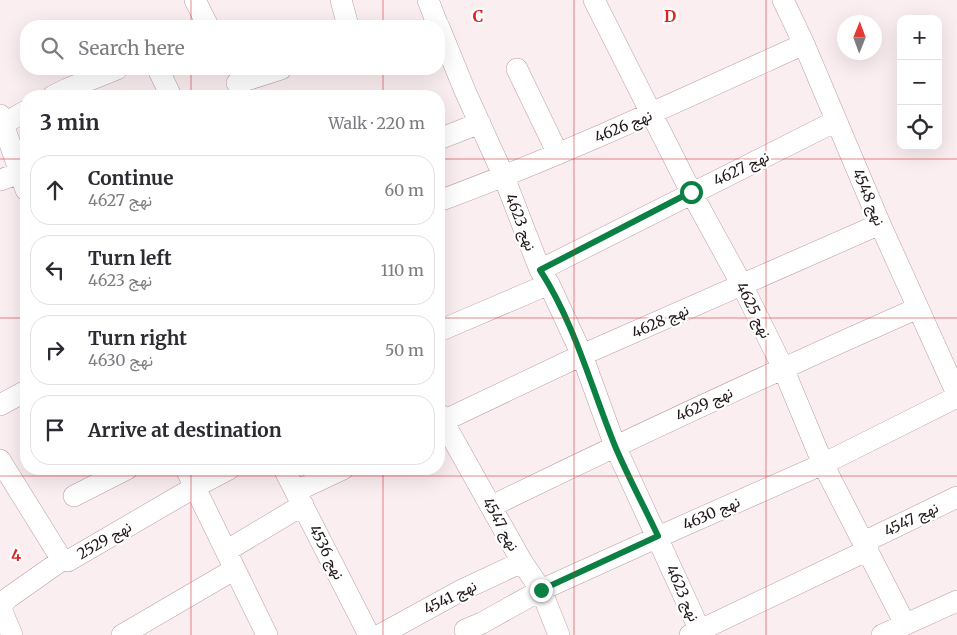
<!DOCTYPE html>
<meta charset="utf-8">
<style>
:root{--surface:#fff;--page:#f2f2f3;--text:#2b2b33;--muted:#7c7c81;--line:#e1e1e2}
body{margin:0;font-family:Merriweather,Vazirmatn,serif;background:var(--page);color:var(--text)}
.controls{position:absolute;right:15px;top:15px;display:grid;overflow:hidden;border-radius:10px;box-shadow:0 5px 20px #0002}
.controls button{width:45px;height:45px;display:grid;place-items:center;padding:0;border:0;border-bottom:1px solid var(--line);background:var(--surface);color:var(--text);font:25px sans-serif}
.compass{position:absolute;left:837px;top:15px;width:45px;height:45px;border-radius:50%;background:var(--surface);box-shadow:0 5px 20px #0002;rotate:1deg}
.stop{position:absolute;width:15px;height:15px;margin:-11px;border:4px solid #0b8043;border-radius:50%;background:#fff}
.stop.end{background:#0b8043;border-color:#fff;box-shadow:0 1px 5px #0008}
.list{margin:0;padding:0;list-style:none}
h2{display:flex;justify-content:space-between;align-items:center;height:65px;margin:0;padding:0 20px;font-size:21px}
h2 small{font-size:16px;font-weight:400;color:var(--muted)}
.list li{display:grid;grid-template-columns:32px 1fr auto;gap:15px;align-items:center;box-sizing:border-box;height:70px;margin:0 10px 10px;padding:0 10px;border:1px solid var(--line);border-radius:20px}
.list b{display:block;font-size:19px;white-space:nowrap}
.list p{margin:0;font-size:16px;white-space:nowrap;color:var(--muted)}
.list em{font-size:16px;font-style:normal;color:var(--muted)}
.icon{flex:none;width:28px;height:28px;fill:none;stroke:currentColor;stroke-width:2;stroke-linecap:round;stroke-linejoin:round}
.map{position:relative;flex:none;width:957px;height:635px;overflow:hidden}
.search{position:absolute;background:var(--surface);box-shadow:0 5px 20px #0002;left:20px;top:20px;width:425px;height:55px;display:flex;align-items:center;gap:12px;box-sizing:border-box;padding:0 18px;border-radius:20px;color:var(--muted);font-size:19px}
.panel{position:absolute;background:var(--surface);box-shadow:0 5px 20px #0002;left:20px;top:90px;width:425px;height:385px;border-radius:20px}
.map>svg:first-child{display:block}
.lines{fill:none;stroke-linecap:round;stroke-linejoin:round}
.minor-casing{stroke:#bb9da4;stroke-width:22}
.minor{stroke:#fff;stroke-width:21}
.route{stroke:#0b8043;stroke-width:6}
.grid{fill:none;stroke:#d62828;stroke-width:1;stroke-opacity:0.55}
.labels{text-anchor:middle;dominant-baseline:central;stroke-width:4.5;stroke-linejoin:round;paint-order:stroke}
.street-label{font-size:15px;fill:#23181a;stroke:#fff}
.grid-label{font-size:16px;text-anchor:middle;font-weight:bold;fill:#d62828;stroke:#fff;stroke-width:4.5;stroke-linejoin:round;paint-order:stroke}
</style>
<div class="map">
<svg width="957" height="635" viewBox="0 0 957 635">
<rect width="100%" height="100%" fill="#fbeef1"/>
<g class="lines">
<defs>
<path id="minor" d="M195 0 208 26
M341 0 348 26
M428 0 438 26
M594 0 691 192 742 285 783 368 823 464 905 624
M783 0 804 44 880 224 957 394
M439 27 465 91 504 177 540 270 549 284 582 355 615 446 702 635
M158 69 171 96
M517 69 558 154
M237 83 281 69
M53 96 67 89 117 69
M0 115 26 190
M3 124 26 111
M439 139 480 123
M0 180 20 173
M439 201C563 155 683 99 804 44
M540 270 836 121
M439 331 549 284
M0 405 26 391
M439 414 522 562 541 590 559 635
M439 423 582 355 880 224
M0 460 62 560 68 561 195 487 229 469
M186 469 267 635
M284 469 369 635
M296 491 343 469
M74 496 127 469
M492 506C633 437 775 371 918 308
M864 542 957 497
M226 551 303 505
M465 630 482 623 541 590 658 537 823 464 957 397
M12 635 0 607 8 598 62 560
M122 635 235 569
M380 635 462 590 522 562
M690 635 868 550
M882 635 957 601"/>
</defs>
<use href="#minor" class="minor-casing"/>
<use href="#minor" class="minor"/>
</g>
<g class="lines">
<path class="route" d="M541 590 658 536C644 506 628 477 615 446 591 387 575 324 540 270L691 192"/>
</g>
<path class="grid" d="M191 0V26M383 0V26M574 0V635M766 0V635M191 69V96M383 69V96M0 159H26M439 159H957M0 318H26M439 318H957M191 469V635M383 469V635M0 476H957"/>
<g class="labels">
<g class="street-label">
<text transform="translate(623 126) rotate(-23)">نهج 4626</text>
<text transform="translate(741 168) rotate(-26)">نهج 4627</text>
<text transform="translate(869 197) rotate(67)">نهج 4548</text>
<text transform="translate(521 222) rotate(69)">نهج 4623</text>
<text transform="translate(754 310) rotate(64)">نهج 4625</text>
<text transform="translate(660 321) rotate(-24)">نهج 4628</text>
<text transform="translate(704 404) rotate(-25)">نهج 4629</text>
<text transform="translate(711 513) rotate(-24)">نهج 4630</text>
<text transform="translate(911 519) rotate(-26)">نهج 4547</text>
<text transform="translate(501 524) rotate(61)">نهج 4547</text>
<text transform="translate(104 540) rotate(-30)">نهج 2529</text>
<text transform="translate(327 552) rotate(63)">نهج 4536</text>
<text transform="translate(683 593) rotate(66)">نهج 4623</text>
<text transform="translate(450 597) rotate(-27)">نهج 4541</text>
</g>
</g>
<g class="grid-label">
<text x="478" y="22">C</text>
<text x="670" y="22">D</text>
<text x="16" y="561">4</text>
</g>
</svg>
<div class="controls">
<button>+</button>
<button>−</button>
<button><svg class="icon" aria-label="locate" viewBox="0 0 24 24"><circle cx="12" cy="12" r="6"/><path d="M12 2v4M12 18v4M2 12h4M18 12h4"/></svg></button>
</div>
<svg class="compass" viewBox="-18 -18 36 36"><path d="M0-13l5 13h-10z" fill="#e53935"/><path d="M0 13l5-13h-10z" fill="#7c7c81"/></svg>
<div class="stop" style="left:691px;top:192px"></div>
<div class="stop end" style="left:541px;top:590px"></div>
<div class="search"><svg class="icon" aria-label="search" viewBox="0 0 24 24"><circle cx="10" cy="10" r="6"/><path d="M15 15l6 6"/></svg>Search here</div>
<section class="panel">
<h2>3 min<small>Walk · 220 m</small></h2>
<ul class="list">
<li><svg class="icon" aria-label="ahead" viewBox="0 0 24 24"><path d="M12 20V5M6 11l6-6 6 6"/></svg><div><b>Continue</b><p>نهج 4627</p></div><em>60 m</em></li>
<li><svg class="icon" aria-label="left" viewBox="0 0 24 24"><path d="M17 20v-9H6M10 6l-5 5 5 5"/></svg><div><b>Turn left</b><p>نهج 4623</p></div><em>110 m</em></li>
<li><svg class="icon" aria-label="right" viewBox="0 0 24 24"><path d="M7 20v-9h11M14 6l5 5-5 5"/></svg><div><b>Turn right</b><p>نهج 4630</p></div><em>50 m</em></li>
<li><svg class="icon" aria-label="arrive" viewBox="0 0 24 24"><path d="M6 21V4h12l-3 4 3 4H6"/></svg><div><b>Arrive at destination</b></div></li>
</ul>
</section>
</div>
